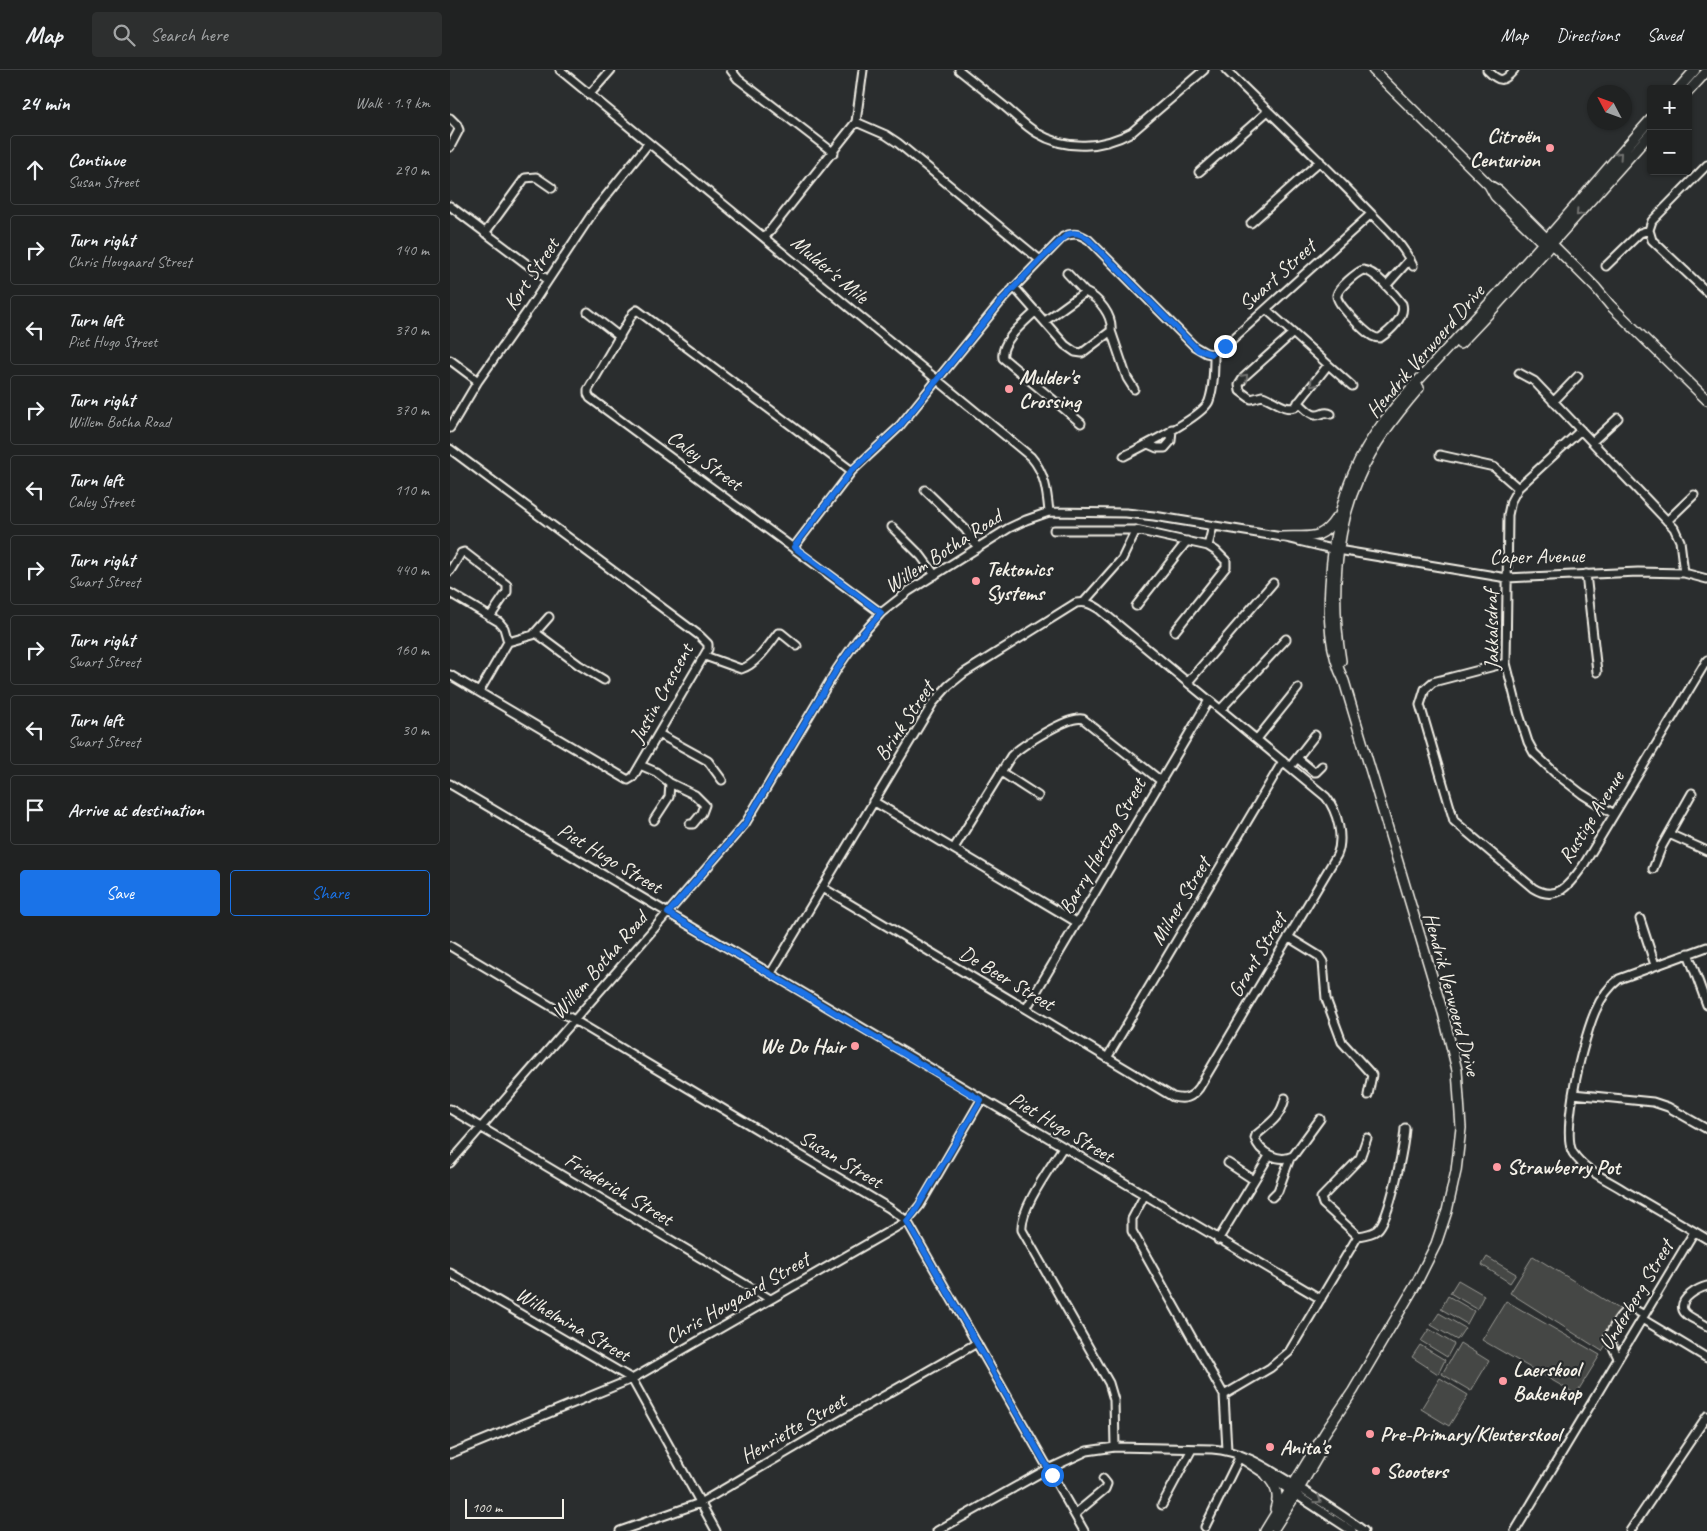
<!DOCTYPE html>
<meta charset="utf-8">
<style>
:root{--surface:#202222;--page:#2d2f2f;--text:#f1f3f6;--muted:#a2a4a5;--line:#3d3f40;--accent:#1a73e8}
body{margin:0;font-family:Caveat,sans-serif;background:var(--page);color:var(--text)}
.controls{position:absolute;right:15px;top:15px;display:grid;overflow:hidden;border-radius:5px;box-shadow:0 1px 4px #0004}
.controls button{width:45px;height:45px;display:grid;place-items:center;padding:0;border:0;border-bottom:1px solid var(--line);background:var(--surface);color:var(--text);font:25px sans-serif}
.compass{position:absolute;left:1137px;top:15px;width:45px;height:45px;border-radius:50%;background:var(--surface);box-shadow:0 1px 4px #0004;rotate:311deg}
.scale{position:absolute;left:15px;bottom:12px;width:99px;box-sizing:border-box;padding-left:5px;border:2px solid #f4f1e8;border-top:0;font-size:14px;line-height:18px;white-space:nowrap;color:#f4f1e8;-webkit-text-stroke:4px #2a2d2e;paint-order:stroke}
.stop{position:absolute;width:15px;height:15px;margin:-11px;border:4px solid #1a73e8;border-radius:50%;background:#fff}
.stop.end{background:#1a73e8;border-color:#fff;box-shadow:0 1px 5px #0008}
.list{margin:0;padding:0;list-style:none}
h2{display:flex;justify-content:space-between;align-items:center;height:65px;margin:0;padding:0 20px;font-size:21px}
h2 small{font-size:16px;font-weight:400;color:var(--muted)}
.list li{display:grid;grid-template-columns:32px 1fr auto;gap:15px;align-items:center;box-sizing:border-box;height:70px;margin:0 10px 10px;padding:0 10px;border:1px solid var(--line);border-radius:5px}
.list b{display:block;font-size:19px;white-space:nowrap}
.list p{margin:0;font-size:16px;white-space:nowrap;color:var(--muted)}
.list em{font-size:16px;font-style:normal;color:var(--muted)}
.actions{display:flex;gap:10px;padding:15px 20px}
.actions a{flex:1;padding:11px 0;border:1px solid var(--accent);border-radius:5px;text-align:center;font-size:18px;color:var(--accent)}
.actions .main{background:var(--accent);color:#fff}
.icon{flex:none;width:28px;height:28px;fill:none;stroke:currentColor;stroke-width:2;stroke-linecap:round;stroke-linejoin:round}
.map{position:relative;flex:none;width:1257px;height:1461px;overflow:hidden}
header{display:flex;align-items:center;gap:30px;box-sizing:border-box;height:70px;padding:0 25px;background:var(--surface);border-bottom:1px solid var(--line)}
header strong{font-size:24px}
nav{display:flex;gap:28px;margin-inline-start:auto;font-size:18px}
.search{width:350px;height:45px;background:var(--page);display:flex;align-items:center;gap:12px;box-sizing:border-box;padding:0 18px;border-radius:5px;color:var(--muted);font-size:19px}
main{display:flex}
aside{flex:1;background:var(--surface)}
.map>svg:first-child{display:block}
.green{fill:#444645;stroke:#9c9c96}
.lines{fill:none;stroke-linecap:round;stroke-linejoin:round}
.minor-casing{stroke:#f4f1e8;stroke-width:11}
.major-casing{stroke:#f4f1e8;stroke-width:12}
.minor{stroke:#2a2d2e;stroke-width:7}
.major{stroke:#2a2d2e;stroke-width:9}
.oneway{stroke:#71726f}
.route{stroke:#1a73e8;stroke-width:6}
.poi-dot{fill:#ff9aa2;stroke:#2a2d2e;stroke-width:2}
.labels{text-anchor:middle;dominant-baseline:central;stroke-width:4.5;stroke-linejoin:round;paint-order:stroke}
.poi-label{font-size:21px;font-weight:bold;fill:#f4f1e8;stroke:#2a2d2e;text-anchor:start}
.street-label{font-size:21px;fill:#f4f1e8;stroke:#2a2d2e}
</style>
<header>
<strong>Map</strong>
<div class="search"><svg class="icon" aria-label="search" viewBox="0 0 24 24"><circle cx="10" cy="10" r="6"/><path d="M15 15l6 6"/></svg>Search here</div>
<nav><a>Map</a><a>Directions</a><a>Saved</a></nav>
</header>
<main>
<aside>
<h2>24 min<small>Walk · 1.9 km</small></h2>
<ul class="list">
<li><svg class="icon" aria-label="ahead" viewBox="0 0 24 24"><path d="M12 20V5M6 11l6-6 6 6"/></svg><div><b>Continue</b><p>Susan Street</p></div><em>290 m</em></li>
<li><svg class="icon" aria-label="right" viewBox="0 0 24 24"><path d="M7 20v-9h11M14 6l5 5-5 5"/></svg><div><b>Turn right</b><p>Chris Hougaard Street</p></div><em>140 m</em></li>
<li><svg class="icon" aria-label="left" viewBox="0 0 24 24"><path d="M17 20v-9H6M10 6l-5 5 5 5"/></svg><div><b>Turn left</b><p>Piet Hugo Street</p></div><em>370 m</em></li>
<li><svg class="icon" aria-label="right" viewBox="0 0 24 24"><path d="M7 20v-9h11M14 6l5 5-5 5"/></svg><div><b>Turn right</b><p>Willem Botha Road</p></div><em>370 m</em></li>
<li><svg class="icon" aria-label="left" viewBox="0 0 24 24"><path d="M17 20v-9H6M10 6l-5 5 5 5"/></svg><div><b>Turn left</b><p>Caley Street</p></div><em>110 m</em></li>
<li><svg class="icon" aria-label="right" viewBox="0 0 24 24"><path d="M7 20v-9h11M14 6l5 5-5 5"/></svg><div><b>Turn right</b><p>Swart Street</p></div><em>440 m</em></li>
<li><svg class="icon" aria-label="right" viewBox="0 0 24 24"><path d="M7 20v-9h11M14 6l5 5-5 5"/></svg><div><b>Turn right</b><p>Swart Street</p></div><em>160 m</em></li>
<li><svg class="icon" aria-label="left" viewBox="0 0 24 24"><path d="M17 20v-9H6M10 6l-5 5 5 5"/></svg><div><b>Turn left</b><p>Swart Street</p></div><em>30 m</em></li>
<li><svg class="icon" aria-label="arrive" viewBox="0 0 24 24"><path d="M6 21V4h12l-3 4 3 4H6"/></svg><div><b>Arrive at destination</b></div></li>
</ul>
<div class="actions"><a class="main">Save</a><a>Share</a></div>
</aside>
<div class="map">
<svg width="1257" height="1461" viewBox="0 0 1257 1461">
<rect width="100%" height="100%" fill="#2a2d2e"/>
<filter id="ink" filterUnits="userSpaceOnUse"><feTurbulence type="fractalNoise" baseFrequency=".02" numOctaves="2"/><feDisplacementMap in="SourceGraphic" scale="10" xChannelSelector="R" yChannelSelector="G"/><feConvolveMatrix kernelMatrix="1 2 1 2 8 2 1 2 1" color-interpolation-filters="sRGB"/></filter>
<g filter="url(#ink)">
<path class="green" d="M1083 1186 1176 1243 1152 1281 1060 1223Z
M1037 1187 1066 1204 1060 1213 1032 1195Z
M1008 1210 1034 1225 1027 1239 1000 1223Z
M998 1226 1024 1241 1017 1254 991 1239Z
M1056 1231 1150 1285 1126 1324 1032 1270Z
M989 1243 1015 1258 1007 1270 981 1255Z
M979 1259 1004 1274 997 1287 971 1271Z
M1010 1273 1039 1291 1021 1321 992 1304Z
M970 1275 995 1290 988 1304 962 1287Z
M990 1308 1018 1325 999 1356 971 1339Z"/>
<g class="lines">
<defs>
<path id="minor" d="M110 0 581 387C595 403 597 421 599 442
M281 0 288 9 384 83
M509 0C524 12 539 24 554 36 565 45 575 56 587 63 617 81 653 78 682 62L754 0
M776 0C820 43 864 85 907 129 926 150 951 170 963 196
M1037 0C1049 12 1053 13 1064 0
M139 25 161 0
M0 48 7 55 9 60 0 77
M406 52 436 65 448 73 590 190
M1257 95 1202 151 1199 160 1202 170 1257 222
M749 102 818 41
M0 136 98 210
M801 153 870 91
M35 163 75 108 86 107 102 118
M315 167 406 52 413 0
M1156 196 1190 163 1199 160
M913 200C926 201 944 224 952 234 956 247 940 261 930 268 926 268 926 268 922 266 915 262 885 233 887 225 889 217 906 203 913 200Z
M617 203 635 222
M936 216 960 189
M564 217 615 275 625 282 632 283 661 261
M816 239 902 316
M586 241C575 252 550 271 553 288L631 353
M138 242 170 267
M595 251 635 222C649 228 663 246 661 261L677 308 684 319
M843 263 794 307 789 315 790 321 801 329 812 326C823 329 834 341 845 337L878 295
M0 290 28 311
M1069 303 1084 311 1224 458 1230 471 1234 503
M848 332C853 336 859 344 865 345 872 346 874 340 881 344
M1103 332 1128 306
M0 358 28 311 79 239 144 141 198 74
M1131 360 1068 418 1061 431 1058 445 1056 593 1069 644 1078 672 1084 683 1105 703 1132 724 1164 744
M1142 372 1168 348
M698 374 707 378H715L721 371 722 359
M0 379 250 566 258 574V579L183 707 178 710 0 605
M990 385 1044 397 1068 418
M674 386C690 378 754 346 759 331 764 317 764 299 764 284
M402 401 187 240 183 243 138 320V324L140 328 431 543
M475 420 515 459 528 478
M1217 451 1244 425
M442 457 471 486 485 505
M604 460H686L758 476 766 481 776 491V497L725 561
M758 476 763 456
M344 477 402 401 448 358 553 229 613 167C623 162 630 164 639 170L744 276 756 283 762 284 775 276 921 144
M0 501 11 483 14 482 57 515V522L40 547
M1136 504 1147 602
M0 523 49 552 54 558 58 572
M634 532 672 489 686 460
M686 536 737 471
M86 563 129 595 154 610
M58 572 83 565 99 547
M255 586 291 599C306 595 319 575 328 563H331L347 576
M1056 593 983 612 975 619 970 635 1004 751 1083 818C1107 833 1120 814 1133 796L1257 590
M738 612 823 513
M29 622 58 572
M771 639 836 569
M209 664 258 691 272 710
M807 669 848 618
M847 688 864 702H866L872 696
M190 695 206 702 220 713 219 727 204 750
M840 697 865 665
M551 702 588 726
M220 713 245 725 255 735 252 743 243 754H240
M0 714 871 1229
M423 731 628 853
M1219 764 1257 781
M504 778 561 686C571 676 619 645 633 649L711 711
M1203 799 1212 776 1242 723
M1190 849 1205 895
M838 867 869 886 873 892 876 929 892 972 922 1005 918 1025
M0 876 439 1138 457 1151 634 1461
M1257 877 1169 909C1146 926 1138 960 1131 986 1126 1005 1113 1068 1123 1083 1135 1101 1158 1110 1175 1121 1203 1137 1230 1153 1257 1169
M1238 883 1257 935
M321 903 483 633 498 616 514 603 626 533C635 531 641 534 649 539L876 727C888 742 894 768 887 785L749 1018C741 1028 735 1030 723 1027L373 818
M576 939 759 630
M657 988 833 691
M1123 1024 1203 1032 1218 1037 1257 1059
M835 1028C831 1047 820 1053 806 1065L805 1068C809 1083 829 1093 843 1086L870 1049
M0 1039 320 1229
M613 1077C601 1097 570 1138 572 1160L659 1313 664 1330 665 1377
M0 1093 295 754 387 599 407 570 431 543 459 521 559 458 576 450 599 442 676 443 704 446 832 467 882 479 1057 508 1188 502 1234 503 1257 509
M778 1093 804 1110
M694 1126 682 1149V1161L774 1325 777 1380
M822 1127 828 1121 840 1088
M908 1166C915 1165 922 1164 927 1160 940 1150 954 1075 955 1058
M768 1170 819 1086
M0 1203 182 1309 266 1461
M1257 1216C1249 1218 1229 1228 1233 1240 1236 1247 1251 1252 1257 1256
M1192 1249 1257 1288
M1168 1288 1158 1267C1164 1257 1170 1241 1182 1238L1194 1245
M774 1325 820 1298 839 1282 908 1166 873 1134 871 1128 910 1088 917 1068
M0 1384 182 1309 457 1151 470 1135 531 1030
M787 1386 902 1461
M712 1435 742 1379
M625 1444 655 1419 657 1414 653 1409
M755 1457 789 1388
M170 1461 250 1433 395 1348 527 1273
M487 1461 592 1402 637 1381 665 1377 762 1379C793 1381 817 1398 843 1414 867 1429 891 1444 914 1461
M1065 1461 1244 1162
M1180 1461 1257 1346"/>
<path id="major" d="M923 0 1039 115 1049 121 1146 218 1160 235 1257 330
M1228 19 1245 0
M1238 22 1257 1
M1039 115 1045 126 1096 176
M1010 274 1045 237 1201 63
M832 467C858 465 870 473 886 448
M891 591C881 530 884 463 909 407 923 374 946 345 969 318
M816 1405C826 1416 830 1425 825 1439
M825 1457 846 1424 871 1381
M815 1461 876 1361 903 1321 966 1214 986 1174 997 1141 1006 1101 1011 1058 1007 1000 993 943 894 611C879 581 878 547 880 515 882 477 888 440 903 404 919 366 947 333 975 303 1001 274 1028 246 1054 217 1104 162 1151 105 1201 49"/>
</defs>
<use href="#minor" class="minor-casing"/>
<use href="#major" class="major-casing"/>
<use href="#minor" class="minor"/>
<use href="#major" class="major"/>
</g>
<defs><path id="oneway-chevron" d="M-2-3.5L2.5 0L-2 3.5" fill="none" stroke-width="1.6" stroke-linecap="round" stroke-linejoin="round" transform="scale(1.25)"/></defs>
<g class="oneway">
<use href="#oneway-chevron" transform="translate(1169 85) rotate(-48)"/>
<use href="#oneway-chevron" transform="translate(1129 143) rotate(132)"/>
<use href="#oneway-chevron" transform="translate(795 307) rotate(-48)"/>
<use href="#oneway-chevron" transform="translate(863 314) rotate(129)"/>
<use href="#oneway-chevron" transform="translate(868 1430) rotate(33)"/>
</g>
</g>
<g class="lines" filter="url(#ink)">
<path class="route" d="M602 1405 457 1151 464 1143 531 1030 218 843 295 754 387 599 407 570 431 543 344 477 402 400 448 358 553 229 590 190 617 165C625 161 633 165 639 170L748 280 762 284 775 276"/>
</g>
<g class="poi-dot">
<circle cx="1100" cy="78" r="5"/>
<circle cx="559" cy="319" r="5"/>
<circle cx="526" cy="511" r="5"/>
<circle cx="405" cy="976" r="5"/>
<circle cx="1047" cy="1097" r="5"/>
<circle cx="1053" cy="1311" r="5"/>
<circle cx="920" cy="1364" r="5"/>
<circle cx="820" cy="1377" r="5"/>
<circle cx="926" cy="1401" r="5"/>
</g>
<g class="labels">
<g class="poi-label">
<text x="1090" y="66" text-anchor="end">Citroën<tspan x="1090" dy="24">Centurion</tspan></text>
<text x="569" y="307">Mulder's<tspan x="569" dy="24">Crossing</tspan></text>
<text x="536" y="499">Tektonics<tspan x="536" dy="24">Systems</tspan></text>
<text x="395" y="976" text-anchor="end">We Do Hair</text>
<text x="1057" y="1097">Strawberry Pot</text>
<text x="1063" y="1299">Laerskool<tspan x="1063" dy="24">Bakenkop</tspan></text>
<text x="930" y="1364">Pre-Primary/Kleuterskool</text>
<text x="830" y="1377">Anita's</text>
<text x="936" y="1401">Scooters</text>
</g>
<g class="street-label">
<text transform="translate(380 199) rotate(40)">Mulder's Mile</text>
<text transform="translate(81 204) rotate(-56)">Kort Street</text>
<text transform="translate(827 205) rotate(-42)">Swart Street</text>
<text transform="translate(975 281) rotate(-49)">Hendrik Verwoerd Drive</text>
<text transform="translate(255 390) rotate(36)">Caley Street</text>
<text transform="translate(493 481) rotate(-33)">Willem Botha Road</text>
<text transform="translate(1087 486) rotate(-1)">Caper Avenue</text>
<text transform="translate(1041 560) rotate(-91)">Jakkalsdraf</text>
<text transform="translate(211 623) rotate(-61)">Justin Crescent</text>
<text transform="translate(454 651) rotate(-56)">Brink Street</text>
<text transform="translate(1141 747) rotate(-58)">Rustige Avenue</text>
<text transform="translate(652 776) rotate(-60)">Barry Hertzog Street</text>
<text transform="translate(160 788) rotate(31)">Piet Hugo Street</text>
<text transform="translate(730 831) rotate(-59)">Milner Street</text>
<text transform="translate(807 885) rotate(-59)">Grant Street</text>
<text transform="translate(149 895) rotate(-49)">Willem Botha Road</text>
<text transform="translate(557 908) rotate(31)">De Beer Street</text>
<text transform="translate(1002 924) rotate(75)">Hendrik Verwoerd Drive</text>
<text transform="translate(612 1057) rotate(31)">Piet Hugo Street</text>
<text transform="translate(391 1089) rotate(31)">Susan Street</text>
<text transform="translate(169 1119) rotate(31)">Friederich Street</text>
<text transform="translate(1186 1225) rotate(-59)">Underberg Street</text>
<text transform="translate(287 1228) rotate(-30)">Chris Hougaard Street</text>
<text transform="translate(123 1254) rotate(30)">Wilhelmina Street</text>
<text transform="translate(343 1358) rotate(-30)">Henriette Street</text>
</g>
</g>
</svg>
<div class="controls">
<button>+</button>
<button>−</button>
</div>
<svg class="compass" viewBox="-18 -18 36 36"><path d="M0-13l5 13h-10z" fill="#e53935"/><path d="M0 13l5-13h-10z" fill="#a2a4a5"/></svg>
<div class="scale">100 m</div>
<div class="stop" style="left:602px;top:1405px"></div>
<div class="stop end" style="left:775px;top:276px"></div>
</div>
</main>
